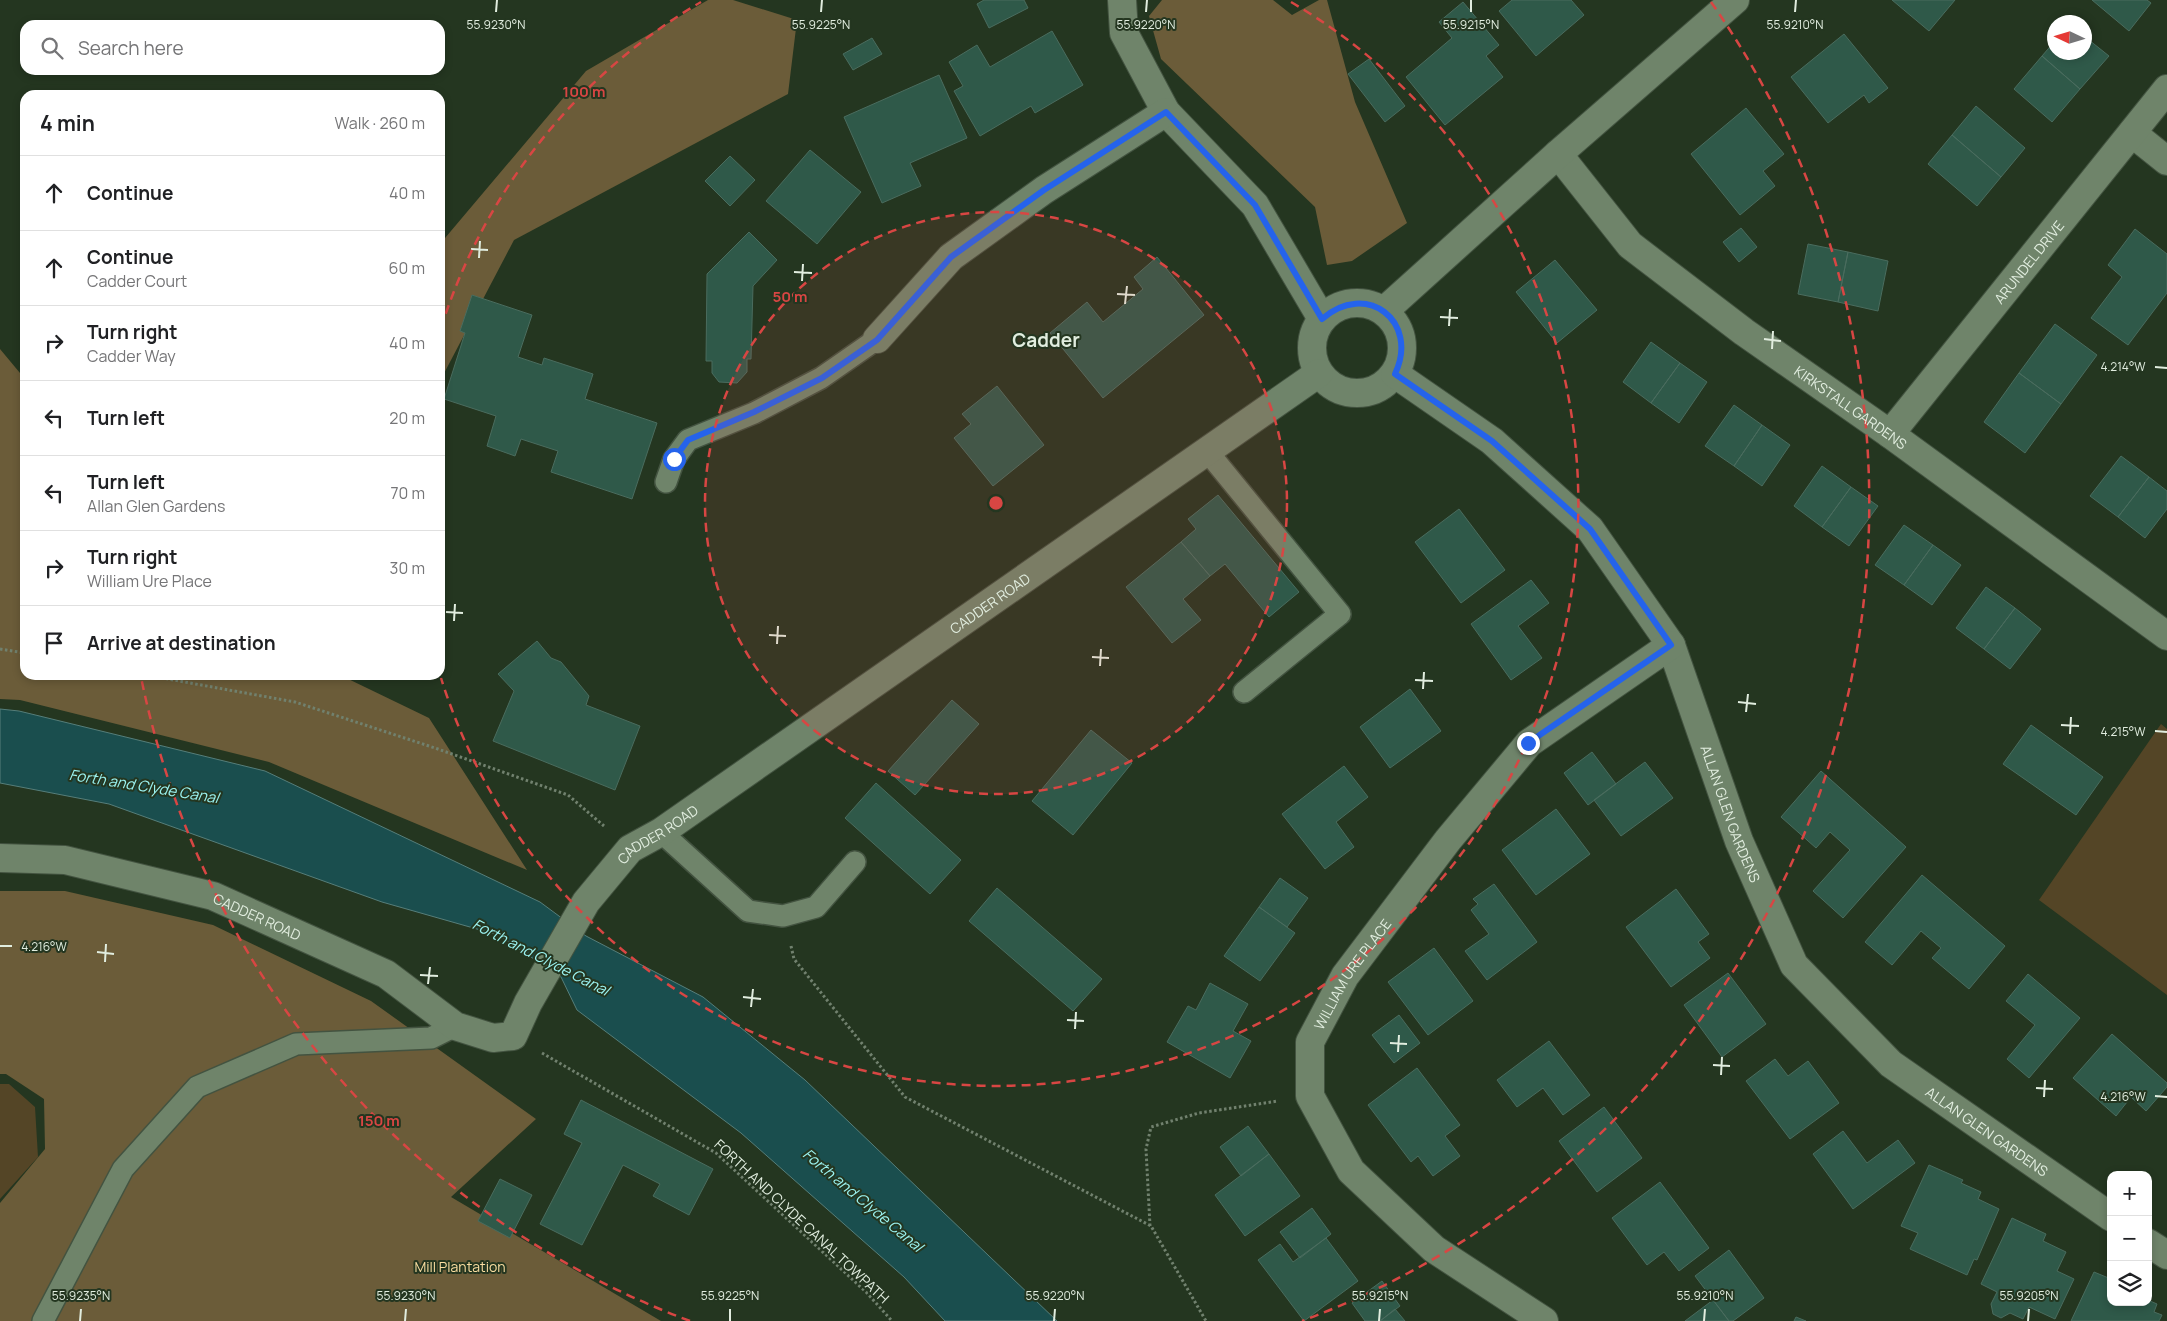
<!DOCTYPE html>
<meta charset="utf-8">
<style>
:root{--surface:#fff;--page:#f6f6f6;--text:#202124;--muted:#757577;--line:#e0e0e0}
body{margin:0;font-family:Manrope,sans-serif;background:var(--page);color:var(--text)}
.controls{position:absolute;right:15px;bottom:15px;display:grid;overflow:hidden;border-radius:10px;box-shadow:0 2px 8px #0003}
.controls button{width:45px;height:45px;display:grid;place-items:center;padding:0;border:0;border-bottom:1px solid var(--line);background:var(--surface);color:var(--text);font:25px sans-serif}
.compass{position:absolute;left:2047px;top:15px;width:45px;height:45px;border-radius:50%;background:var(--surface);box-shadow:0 2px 8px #0003;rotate:274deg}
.stop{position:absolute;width:15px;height:15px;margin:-11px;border:4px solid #2563eb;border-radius:50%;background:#fff}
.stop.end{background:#2563eb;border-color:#fff;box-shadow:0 1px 5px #0008}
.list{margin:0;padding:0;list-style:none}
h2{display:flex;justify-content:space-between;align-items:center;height:65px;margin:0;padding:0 20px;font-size:21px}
h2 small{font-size:16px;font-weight:400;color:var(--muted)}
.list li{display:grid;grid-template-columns:32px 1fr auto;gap:15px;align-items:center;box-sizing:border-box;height:75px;padding:0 20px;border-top:1px solid var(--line)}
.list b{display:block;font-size:19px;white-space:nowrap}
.list p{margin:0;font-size:16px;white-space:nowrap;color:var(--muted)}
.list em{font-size:16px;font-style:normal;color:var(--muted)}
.icon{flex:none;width:28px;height:28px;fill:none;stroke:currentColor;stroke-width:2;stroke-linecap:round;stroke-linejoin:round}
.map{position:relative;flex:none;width:2167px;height:1321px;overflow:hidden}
.search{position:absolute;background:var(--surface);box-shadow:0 2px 8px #0003;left:20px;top:20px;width:425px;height:55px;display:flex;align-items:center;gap:12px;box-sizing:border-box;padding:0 18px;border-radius:15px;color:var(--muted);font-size:19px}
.panel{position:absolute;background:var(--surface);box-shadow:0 2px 8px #0003;left:20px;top:90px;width:425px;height:590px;border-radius:15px}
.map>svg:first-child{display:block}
.green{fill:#544526}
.forest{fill:#6b5c39}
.water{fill:#1a4e4e;stroke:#567e7a}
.building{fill:#2f5949;stroke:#4a6c5e}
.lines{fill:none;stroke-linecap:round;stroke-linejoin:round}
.lane-casing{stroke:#435340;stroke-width:24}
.street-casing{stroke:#435340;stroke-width:30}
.path{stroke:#71816e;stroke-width:3;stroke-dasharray:2.5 2.5;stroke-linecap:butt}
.lane{stroke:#6f846a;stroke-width:21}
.street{stroke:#6f846a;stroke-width:28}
.route{stroke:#2563eb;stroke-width:6}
.ticks{fill:none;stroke:#e1eddf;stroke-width:2}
.ring{fill:none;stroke:#d84643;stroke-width:2.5;stroke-dasharray:9 6}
.labels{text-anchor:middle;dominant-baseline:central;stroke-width:4;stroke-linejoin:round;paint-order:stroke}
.street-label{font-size:14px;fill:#e1eddf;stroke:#243620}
.park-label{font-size:14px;fill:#fbdea1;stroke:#243620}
.water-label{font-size:15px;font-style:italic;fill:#9bf3f1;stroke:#243620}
.district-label{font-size:19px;font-weight:bold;fill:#e1eddf;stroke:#243620}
.ticks-label{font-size:12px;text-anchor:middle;fill:#e1eddf;stroke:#243620;stroke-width:4;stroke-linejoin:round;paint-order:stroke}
.centre{fill:#d84643;stroke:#243620;stroke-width:2.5}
.ring-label{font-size:15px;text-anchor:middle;font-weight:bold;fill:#d84643;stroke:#243620;stroke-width:4;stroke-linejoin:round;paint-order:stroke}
</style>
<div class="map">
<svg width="2167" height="1321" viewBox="0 0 2167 1321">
<rect width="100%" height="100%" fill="#243620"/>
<path class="green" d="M2161 724 2167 729V995L2039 900Z
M0 1084H9L35 1107 38 1157 0 1199Z"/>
<path class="forest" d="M708 0H733L797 20 788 94 514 240 440 381V244L586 71Z
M1162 0H1273L1292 15 1319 0H1327L1355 102 1407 223 1352 261 1327 265 1315 207 1161 59 1149 16Z
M0 349 25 379V675H340L429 718 527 870 269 762 20 700 0 699Z
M0 891H65L213 925 371 1001 536 1119 451 1197 661 1321H0V1203L45 1149 44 1099 6 1074H0Z"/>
<path class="water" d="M0 709 19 711 265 771 540 902 586 936 703 997 805 1080 1057 1321H945L904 1277 741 1133 577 1010 561 977 498 935 382 902 109 804 0 783Z"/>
<path class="building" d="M984 0H1024L1028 8 989 28 977 4Z
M1512 0H1571L1584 15 1536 56 1499 11Z
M1892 0H1955L1929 31Z
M2092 0H2147L2151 3 2129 31Z
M1463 2 1499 45 1486 56 1503 77 1445 125 1406 77 1452 38 1439 22Z
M1052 31 1083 85 1035 113 1031 106 980 136 954 91 963 86 949 62 977 45 990 67Z
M1844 34 1888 88 1869 103 1864 95 1828 123 1791 77Z
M2084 36 2109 56 2080 89 2042 56 2054 42V52H2084Z
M872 38 882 54 853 70 843 54Z
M2042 56 2080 89 2052 122 2014 89Z
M1369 59 1405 106 1385 122 1348 74Z
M939 75 967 138 910 163 921 186 882 203 844 117Z
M1976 106 2025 148 2001 177 1952 135Z
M1746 108 1784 154 1763 171 1775 186 1740 215 1691 154Z
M1952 135 2001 177 1977 206 1928 164Z
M810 150 861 192 817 244 766 201Z
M730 156 755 180 730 206 705 181Z
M1741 228 1757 247 1739 262 1723 242Z
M2135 229 2167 254V293L2128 345 2091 318 2122 277 2108 265Z
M749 232 777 260 753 286 751 359H747V372L737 383 719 382 712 373V361H706L707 274Z
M1808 244 1848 252 1838 302 1798 294Z
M1848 252 1888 261 1878 311 1838 302Z
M1157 257 1204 315 1103 398 1050 333 1087 302 1103 322 1143 289 1134 277Z
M1555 260 1597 310 1557 343 1516 292Z
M472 295 532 315 518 357 542 365 544 358 593 374 585 399 657 423 632 499 551 472 558 451 521 439 515 456 487 446 496 416 444 399 465 333 460 331Z
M2055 324 2097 355 2061 404 2019 373Z
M1651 342 1680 363 1651 403 1623 382Z
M1680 363 1707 382 1679 423 1651 403Z
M2019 373 2061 404 2025 453 1984 422Z
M997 386 1044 445 993 486 954 438 971 424 962 414Z
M1734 405 1762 425 1734 466 1705 446Z
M1762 425 1790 445 1762 486 1734 466Z
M2121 456 2149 477 2118 517 2090 496Z
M1822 466 1851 487 1822 527 1794 506Z
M2149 477 2167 491V509L2145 538 2118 517Z
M1851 487 1878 506 1849 546 1822 527Z
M1218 495 1299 592 1269 617 1225 564 1210 576 1181 542 1196 529 1188 519Z
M1459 509 1505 570 1461 603 1415 542Z
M1904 525 1933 545 1904 585 1875 565Z
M1181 542 1210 576 1183 599 1201 620 1172 643 1126 587Z
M1933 545 1961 565 1932 605 1904 585Z
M1531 580 1549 603 1518 626 1542 658 1511 680 1471 624Z
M1986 587 2015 608 1984 649 1956 628Z
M2015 608 2041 629 2010 669 1984 649Z
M537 641 551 658 561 662 589 696 586 705 640 726 615 790 493 741 514 691 498 674Z
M1410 689 1441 731 1390 768 1360 727Z
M952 700 979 724 915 795 888 771Z
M2031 725 2103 777 2076 815 2003 764Z
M1091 730 1132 763 1073 835 1032 801Z
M1592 752 1616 784 1588 805 1564 773Z
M1645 762 1673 798 1621 836 1594 800Z
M1344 766 1368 797 1336 822 1354 847 1325 869 1282 814Z
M1821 771 1906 847 1843 918 1813 891 1850 850 1830 832 1816 848 1781 817Z
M876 783 961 860 930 894 845 818Z
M1556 809 1590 854 1536 895 1502 850Z
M1922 875 2005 946 1969 989 1932 958 1941 948 1921 931 1892 965 1865 942Z
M1280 878 1308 898 1287 927 1259 907Z
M1494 884 1537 942 1487 980 1465 951 1489 934 1471 910 1478 904 1473 899Z
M997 888 1102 979 1073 1011 969 921Z
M1676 889 1709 934 1698 942 1710 958 1671 987 1626 927Z
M1259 907 1295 933 1260 981 1224 956Z
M1434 948 1473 1001 1428 1035 1388 982Z
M1728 973 1766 1024 1722 1057 1684 1005Z
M2028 974 2080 1018 2029 1078 2007 1059 2035 1025 2006 1001Z
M1210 983 1248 1004 1233 1031 1251 1041 1230 1078 1167 1042 1188 1006 1196 1010Z
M1399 1015 1420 1043 1394 1063 1372 1035Z
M2112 1034 2167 1083V1087L2146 1111 2131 1097 2116 1116 2073 1078Z
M1549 1041 1590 1095 1563 1115 1543 1088 1517 1107 1497 1080Z
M1775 1059 1788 1076 1808 1061 1839 1103 1790 1139 1746 1081Z
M1417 1068 1460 1125 1445 1136 1460 1156 1433 1176 1418 1156 1411 1162 1368 1105Z
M581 1100 713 1169 689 1215 653 1196 660 1184 623 1165 582 1245 540 1224 582 1143 564 1134Z
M1604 1107 1642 1158 1597 1192 1559 1141Z
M1248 1126 1269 1154 1241 1176 1220 1147Z
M1843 1131 1867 1163 1898 1140 1915 1163 1853 1209 1813 1154Z
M1269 1154 1300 1196 1245 1236 1215 1195Z
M1929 1165 1963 1180 1961 1183 1981 1192 1978 1199 1999 1209 1977 1260 1974 1259 1967 1275 1910 1249 1918 1233 1901 1226Z
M500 1179 532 1195 510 1238 478 1221Z
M1660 1182 1709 1248 1679 1271 1664 1252 1647 1265 1612 1218Z
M1312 1208 1331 1234 1300 1258 1280 1232Z
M2012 1218 2046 1234 2043 1241 2066 1252 2057 1271 2074 1279 2055 1319 2029 1307 2023 1319 2010 1313 2001 1318 1993 1314 1991 1304 1997 1292 1981 1284Z
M1326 1238 1358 1281 1304 1321 1258 1260 1280 1244 1293 1262Z
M1729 1250 1764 1298 1733 1321H1729L1695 1276Z
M2094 1272 2111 1279V1302H2148V1300L2157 1304 2154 1312 2162 1315 2159 1321H2071Z
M1382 1281 1400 1306 1380 1321H1365L1352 1303Z
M1713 1300 1729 1321H1685Z
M1395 1309 1405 1321H1380Z
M1796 1317 1806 1321H1794Z"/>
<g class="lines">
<defs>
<path id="lane" d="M1207 451 1340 614 1244 692
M666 482 674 459 688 440 754 413 821 378 877 339
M661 832 748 911 783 916 816 907 855 862
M43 1321 123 1169 197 1087 296 1044 431 1038 455 1026"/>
<g id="street">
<path d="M1122 0 1124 33 1166 112 1255 205 1322 319"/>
<path d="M2132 133 2167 161"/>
<path id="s1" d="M1558 154 1630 245 1744 332 1890 434 2167 636"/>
<circle cx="1357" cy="348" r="45"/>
<path d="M1384 311 1558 154 1735 0"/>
<path d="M877 339 951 257 1044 190 1166 112"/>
<path id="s2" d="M1395 374 1492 441 1590 529 1671 645 1739 841 1794 965 1891 1064 2111 1217"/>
<path id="s3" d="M1890 434 2167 89"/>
<path id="s4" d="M0 858 65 860 213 896 386 974 455 1026 493 1038 513 1036 528 1003 586 902 630 849 661 832 1319 373"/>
<path d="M2148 1243 2167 1255"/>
<path id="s5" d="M1544 1321 1434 1249 1351 1171 1310 1096V1042L1345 976 1448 840 1529 743 1671 645"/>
</g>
</defs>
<use href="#lane" class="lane-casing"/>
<use href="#street" class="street-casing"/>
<path class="path" d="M0 649 25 653
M146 675 295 702 435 748 568 795 604 826
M791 946 794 959 905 1097 1151 1226 1206 1321
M542 1053 716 1153 867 1293 892 1321
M1150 1226 1146 1149 1151 1127 1199 1113 1278 1101"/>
<use href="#lane" class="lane"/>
<use href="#street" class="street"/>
</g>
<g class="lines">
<path class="route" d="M674 459 688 440 754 412 822 378 877 340 951 257 1044 190 1166 112 1255 205 1322 319C1366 280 1420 321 1395 374L1492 441 1590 529 1671 645 1528 743"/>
</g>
<path class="ticks" d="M496 12 497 0M821 12 822 0M1146 12 1147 0M1471 12V0M1795 12 1796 0M471 249 488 250M479 258 480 241M794 272 812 273M802 281 803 264M1117 294 1135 295M1125 304 1127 286M1440 317 1458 318M1449 326 1450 309M1764 339 1781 341M1772 349 1773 331M2155 367 2167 368M446 612 463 613M454 621 455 604M769 635 786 636M777 644 778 626M1092 657 1109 658M1100 666 1101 649M1415 680 1433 681M1423 689 1424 672M1738 702 1756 704M1746 712 1748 694M2061 725 2079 726M2155 731 2167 732M2070 734 2071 717M0 946H12M97 952 114 954M105 962 106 944M420 975 438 976M428 984 430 967M743 997 761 999M751 1007 753 989M1067 1020 1084 1021M1075 1029 1076 1012M1390 1043 1407 1044M1398 1052 1399 1035M1713 1065 1730 1066M1721 1075 1722 1057M2036 1088 2053 1089M2155 1096 2167 1097M2044 1097 2045 1080M80 1321 81 1309M405 1321 406 1309M730 1321V1309M1054 1321 1055 1309M1379 1321 1380 1309M1704 1321 1705 1309M2028 1321 2029 1309"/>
<circle cx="996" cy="503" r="291" fill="#d84643" fill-opacity=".12"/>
<g class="ring">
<circle cx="996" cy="503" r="291"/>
<path d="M441 328A582 582 0 0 1 701 2M1291 2A582 582 0 1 1 441 678"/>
<path d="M690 1321A873 873 0 0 1 141 677M1711 2A873 873 0 0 1 1302 1321"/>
</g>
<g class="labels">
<g class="street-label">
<text stroke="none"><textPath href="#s3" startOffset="221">ARUNDEL DRIVE</textPath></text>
<text stroke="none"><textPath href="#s1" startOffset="390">KIRKSTALL GARDENS</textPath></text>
<text stroke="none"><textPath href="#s4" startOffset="1211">CADDER ROAD</textPath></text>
<text stroke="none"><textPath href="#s2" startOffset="570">ALLAN GLEN GARDENS</textPath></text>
<text stroke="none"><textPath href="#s4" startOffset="806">CADDER ROAD</textPath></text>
<text stroke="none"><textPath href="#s4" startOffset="266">CADDER ROAD</textPath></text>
<text stroke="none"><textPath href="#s5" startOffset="465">WILLIAM URE PLACE</textPath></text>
<text stroke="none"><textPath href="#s2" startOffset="990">ALLAN GLEN GARDENS</textPath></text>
<text transform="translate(802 1221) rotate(43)">FORTH AND CLYDE CANAL TOWPATH</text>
</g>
<g class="park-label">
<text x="460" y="1266">Mill Plantation</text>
</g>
<g class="water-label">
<text transform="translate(144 786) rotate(9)">Forth and Clyde Canal</text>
<text transform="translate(541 957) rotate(27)">Forth and Clyde Canal</text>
<text transform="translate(863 1200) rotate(40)">Forth and Clyde Canal</text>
</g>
<g class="district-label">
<text x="1046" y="340">Cadder</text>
</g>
</g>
<g class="ticks-label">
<text x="1795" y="29">55.9210°N</text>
<text x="496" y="29">55.9230°N</text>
<text x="821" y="29">55.9225°N</text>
<text x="1146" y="29">55.9220°N</text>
<text x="1471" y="29">55.9215°N</text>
<text x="2123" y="371">4.214°W</text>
<text x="2123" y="736">4.215°W</text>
<text x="44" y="951">4.216°W</text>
<text x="2123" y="1101">4.216°W</text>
<text x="81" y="1300">55.9235°N</text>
<text x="406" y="1300">55.9230°N</text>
<text x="730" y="1300">55.9225°N</text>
<text x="1055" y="1300">55.9220°N</text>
<text x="1380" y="1300">55.9215°N</text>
<text x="1705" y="1300">55.9210°N</text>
<text x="2029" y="1300">55.9205°N</text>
</g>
<circle cx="996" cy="503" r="8" class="centre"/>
<g class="ring-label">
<text x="584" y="97">100 m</text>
<text x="790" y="302">50 m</text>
<text x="379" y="1126">150 m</text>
</g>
</svg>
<div class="controls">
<button>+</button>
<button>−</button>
<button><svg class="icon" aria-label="layers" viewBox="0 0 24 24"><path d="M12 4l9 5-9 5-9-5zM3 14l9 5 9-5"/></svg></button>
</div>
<svg class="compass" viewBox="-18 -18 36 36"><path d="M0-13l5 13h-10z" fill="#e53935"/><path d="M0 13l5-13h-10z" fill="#757577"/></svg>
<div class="stop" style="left:674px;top:459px"></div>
<div class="stop end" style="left:1528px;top:743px"></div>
<div class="search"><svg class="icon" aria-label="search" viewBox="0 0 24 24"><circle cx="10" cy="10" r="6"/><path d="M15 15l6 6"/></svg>Search here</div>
<section class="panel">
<h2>4 min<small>Walk · 260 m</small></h2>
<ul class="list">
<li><svg class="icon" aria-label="ahead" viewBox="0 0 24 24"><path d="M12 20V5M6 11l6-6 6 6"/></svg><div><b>Continue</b></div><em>40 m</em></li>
<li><svg class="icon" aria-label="ahead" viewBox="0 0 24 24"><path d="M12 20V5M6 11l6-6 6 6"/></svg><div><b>Continue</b><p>Cadder Court</p></div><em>60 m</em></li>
<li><svg class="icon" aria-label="right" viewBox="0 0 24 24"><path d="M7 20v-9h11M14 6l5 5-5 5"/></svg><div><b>Turn right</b><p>Cadder Way</p></div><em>40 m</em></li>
<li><svg class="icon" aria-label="left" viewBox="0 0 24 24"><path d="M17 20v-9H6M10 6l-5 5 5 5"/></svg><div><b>Turn left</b></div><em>20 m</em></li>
<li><svg class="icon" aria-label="left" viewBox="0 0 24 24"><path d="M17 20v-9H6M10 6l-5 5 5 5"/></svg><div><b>Turn left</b><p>Allan Glen Gardens</p></div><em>70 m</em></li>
<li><svg class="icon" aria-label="right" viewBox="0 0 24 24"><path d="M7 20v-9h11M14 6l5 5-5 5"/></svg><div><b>Turn right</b><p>William Ure Place</p></div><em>30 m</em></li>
<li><svg class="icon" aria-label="arrive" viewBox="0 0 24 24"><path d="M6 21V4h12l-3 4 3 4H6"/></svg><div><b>Arrive at destination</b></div></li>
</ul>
</section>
</div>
